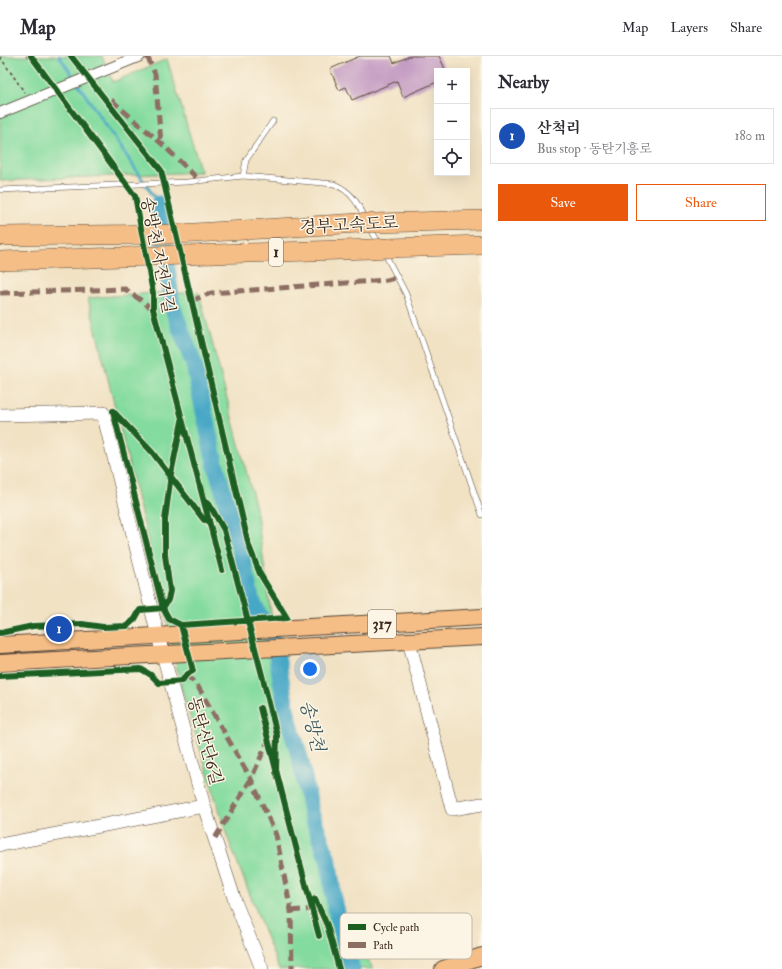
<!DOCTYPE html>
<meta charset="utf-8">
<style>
:root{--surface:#fff;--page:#f2f2f3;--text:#2b2b33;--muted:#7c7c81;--line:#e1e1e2;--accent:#ea580c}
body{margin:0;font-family:"IM FELL Double Pica","Noto Serif KR",serif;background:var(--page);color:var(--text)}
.controls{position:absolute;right:12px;top:12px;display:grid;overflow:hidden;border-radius:0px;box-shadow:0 4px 16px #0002}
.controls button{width:36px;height:36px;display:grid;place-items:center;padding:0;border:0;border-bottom:1px solid var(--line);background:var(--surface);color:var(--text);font:20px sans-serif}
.you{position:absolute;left:310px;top:613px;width:14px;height:14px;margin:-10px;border:3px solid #fff;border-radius:50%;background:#1a73e8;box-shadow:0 0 0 6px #1a73e833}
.badge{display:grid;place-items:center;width:26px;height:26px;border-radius:50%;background:var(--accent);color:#fff;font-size:13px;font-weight:700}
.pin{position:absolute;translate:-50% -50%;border:2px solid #fff;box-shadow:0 1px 4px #0006}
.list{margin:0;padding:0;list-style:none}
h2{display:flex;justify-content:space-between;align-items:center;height:52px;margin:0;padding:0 16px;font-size:17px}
h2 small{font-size:13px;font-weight:400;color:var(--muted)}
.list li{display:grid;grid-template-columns:26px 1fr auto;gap:12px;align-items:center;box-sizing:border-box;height:56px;margin:0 8px 8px;padding:0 8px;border:1px solid var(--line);border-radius:0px}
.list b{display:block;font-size:15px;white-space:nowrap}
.list p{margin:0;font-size:13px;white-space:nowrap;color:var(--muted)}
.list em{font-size:13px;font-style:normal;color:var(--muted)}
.actions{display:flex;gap:8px;padding:12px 16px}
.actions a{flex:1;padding:9px 0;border:1px solid var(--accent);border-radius:0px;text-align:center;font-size:14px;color:var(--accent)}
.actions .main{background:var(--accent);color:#fff}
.icon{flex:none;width:22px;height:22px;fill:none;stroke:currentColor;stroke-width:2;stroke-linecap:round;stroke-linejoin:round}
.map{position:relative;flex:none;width:482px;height:913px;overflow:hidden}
header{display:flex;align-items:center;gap:24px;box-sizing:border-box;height:56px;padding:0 20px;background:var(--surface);border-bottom:1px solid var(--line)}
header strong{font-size:19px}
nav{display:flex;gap:22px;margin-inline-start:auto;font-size:14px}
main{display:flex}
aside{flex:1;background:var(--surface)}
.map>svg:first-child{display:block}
.green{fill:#84db9f;stroke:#60825e}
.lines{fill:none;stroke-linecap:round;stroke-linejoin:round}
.stream{stroke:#47a7c6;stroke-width:3}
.river{stroke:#47a7c6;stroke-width:17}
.building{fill:#c095c1}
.service-casing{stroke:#564637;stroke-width:6}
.minor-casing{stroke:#564637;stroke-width:12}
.tertiary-casing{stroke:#564637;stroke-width:14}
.primary-casing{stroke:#564637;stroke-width:18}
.motorway-casing{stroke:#564637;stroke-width:20}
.path{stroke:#564637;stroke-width:1.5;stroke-dasharray:3 3;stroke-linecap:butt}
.service{stroke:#fff;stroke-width:5}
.minor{stroke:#fff;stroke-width:10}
.tertiary{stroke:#fff;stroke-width:13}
.primary{stroke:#f6be87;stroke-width:16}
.motorway{stroke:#f6be87;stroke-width:19}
.motorway-bridge-casing{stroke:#564637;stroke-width:20;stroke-linecap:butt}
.motorway-bridge{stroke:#f6be87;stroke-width:19}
.quiet{stroke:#8d6e63;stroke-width:5;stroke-dasharray:10 5;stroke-linecap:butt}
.cycleway-casing{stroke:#fcf5e5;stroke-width:8}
.cycleway{stroke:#1b5e20;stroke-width:6}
.labels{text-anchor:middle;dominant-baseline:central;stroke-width:3;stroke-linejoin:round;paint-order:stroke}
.shield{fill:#fcf5e5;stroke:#75675a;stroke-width:1}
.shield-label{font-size:16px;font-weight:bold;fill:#3b2a1e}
.street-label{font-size:17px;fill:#3b2a1e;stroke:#fcf5e5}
.water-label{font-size:18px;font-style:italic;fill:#405c61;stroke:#fcf5e5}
.key{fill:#fcf5e5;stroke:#c2b8a9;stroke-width:1}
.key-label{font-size:11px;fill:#3b2a1e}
</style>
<header>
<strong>Map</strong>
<nav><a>Map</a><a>Layers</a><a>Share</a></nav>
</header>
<main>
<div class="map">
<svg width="482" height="913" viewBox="0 0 482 913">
<rect width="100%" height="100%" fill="#fcf5e5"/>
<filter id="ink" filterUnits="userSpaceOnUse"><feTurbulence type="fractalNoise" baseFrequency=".025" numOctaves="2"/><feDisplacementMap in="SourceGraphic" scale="8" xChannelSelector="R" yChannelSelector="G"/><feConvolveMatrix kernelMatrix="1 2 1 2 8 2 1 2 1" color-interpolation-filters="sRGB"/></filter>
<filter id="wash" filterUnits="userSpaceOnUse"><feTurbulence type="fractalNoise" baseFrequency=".012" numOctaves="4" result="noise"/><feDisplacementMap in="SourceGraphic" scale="16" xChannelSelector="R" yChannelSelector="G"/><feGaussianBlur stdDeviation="0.9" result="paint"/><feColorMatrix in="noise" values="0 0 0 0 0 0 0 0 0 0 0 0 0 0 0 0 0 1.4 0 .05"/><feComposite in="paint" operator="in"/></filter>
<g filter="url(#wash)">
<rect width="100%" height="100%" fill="#f1e2c4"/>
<path class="green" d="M0 0H102L113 26 167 3 201 116 0 125Z
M153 237H199L256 452 278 607 333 838 373 913H279L227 780 181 631 163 546 88 242Z"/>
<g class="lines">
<path class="stream" d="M59 0 75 23
M78 28 159 148"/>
<path class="river" d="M159 148 172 250 194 309 215 407 240 494 251 543 275 589 287 658 300 702 311 756 329 807 333 838 342 881 352 913"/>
</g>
<g id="blocks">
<path class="building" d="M360 0H391L394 7 410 0H439L446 15H437V26L403 41 397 25 352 44 346 31 339 34 330 13Z"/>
</g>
</g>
<g filter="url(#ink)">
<use href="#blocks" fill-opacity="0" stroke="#564637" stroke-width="1"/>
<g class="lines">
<defs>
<path id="service" d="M273 65 246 104 243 120 334 128C352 136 357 146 366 163
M0 134 187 126 243 120
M370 172 380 189
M384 196 406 238 482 459"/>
<path id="minor" d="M0 57 140 0"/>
<path id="tertiary" d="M0 359 103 357 158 580 204 750 236 848 262 913
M409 585 452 753 482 748
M0 789 204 750"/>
<path id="primary" d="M0 589 482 561
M0 607 482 581
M443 913 482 900"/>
<path id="motorway" d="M377 167 482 164
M0 180 178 178 359 167
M389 192 482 189
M0 205 371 193"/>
</defs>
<use href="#service" class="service-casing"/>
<use href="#minor" class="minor-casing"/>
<use href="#tertiary" class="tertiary-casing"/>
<use href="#primary" class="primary-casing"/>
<use href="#motorway" class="motorway-casing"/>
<path class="path" d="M26 0 47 21
M0 1 25 37"/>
<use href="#service" class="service"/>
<use href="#minor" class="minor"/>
<use href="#tertiary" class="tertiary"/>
<use href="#primary" class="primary"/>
<use href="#motorway" class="motorway"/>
<defs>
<path id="motorway-bridge" d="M359 167H377
M371 193 389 192"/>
</defs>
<use href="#motorway-bridge" class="motorway-bridge-casing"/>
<use href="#motorway-bridge" class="motorway-bridge"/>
<path class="quiet" d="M147 0 155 18 161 87
M111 44 161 87 200 125
M0 237 125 233 153 253
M191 245 211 237 387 224 398 221
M186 619 197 629 251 723 276 779 291 855 292 913
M215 782 251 723 268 685
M291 855 313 853"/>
<defs>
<path id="cycleway" d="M31 0 135 140 153 237V253L222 514
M71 0 161 114 249 490 260 518 287 562 181 569 169 563 163 552 113 355
M113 355 152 396 204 464H209
M208 446 224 474 262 619 277 679 276 716
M0 577 33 570 82 568 103 571 127 570 135 563 140 554 163 552 168 544 170 535 165 499V464L171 418 182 365
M0 620 141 613 151 619 159 627 182 625 186 619 193 615 181 569
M260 652 319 880
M315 843 327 869 339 913"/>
</defs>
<use href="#cycleway" class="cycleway-casing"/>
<use href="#cycleway" class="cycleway"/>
</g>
</g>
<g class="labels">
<g class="shield">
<rect x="269" y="182" width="14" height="28" rx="3"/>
<rect x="368" y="554" width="28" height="28" rx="3"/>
</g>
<g class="shield-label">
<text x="276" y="196">1</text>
<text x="382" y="568">317</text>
</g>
<g class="street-label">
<text transform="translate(349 169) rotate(-3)">경부고속도로</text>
<text transform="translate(158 199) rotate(79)">송방천 자전거길</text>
<text transform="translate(205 685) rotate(75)">동탄산단6길</text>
</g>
<g class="water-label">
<text transform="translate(312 670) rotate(76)">송방천</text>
</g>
</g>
<rect x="340" y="857" width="132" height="46" rx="6" class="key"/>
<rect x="348" y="868" width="18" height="6" fill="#1b5e20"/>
<rect x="348" y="886" width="18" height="6" fill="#8d6e63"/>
<g class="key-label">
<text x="373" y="875">Cycle path</text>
<text x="373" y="893">Path</text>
</g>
</svg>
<div class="controls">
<button>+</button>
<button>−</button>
<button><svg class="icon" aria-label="locate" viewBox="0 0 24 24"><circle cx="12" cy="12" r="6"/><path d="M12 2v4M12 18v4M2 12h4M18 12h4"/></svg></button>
</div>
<div class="you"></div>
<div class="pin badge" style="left:59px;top:573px;background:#1a4fb4">1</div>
</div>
<aside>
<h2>Nearby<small></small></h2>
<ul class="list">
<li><span class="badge" style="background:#1a4fb4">1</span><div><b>산척리</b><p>Bus stop · 동탄기흥로</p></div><em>180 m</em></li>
</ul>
<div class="actions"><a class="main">Save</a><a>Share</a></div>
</aside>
</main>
